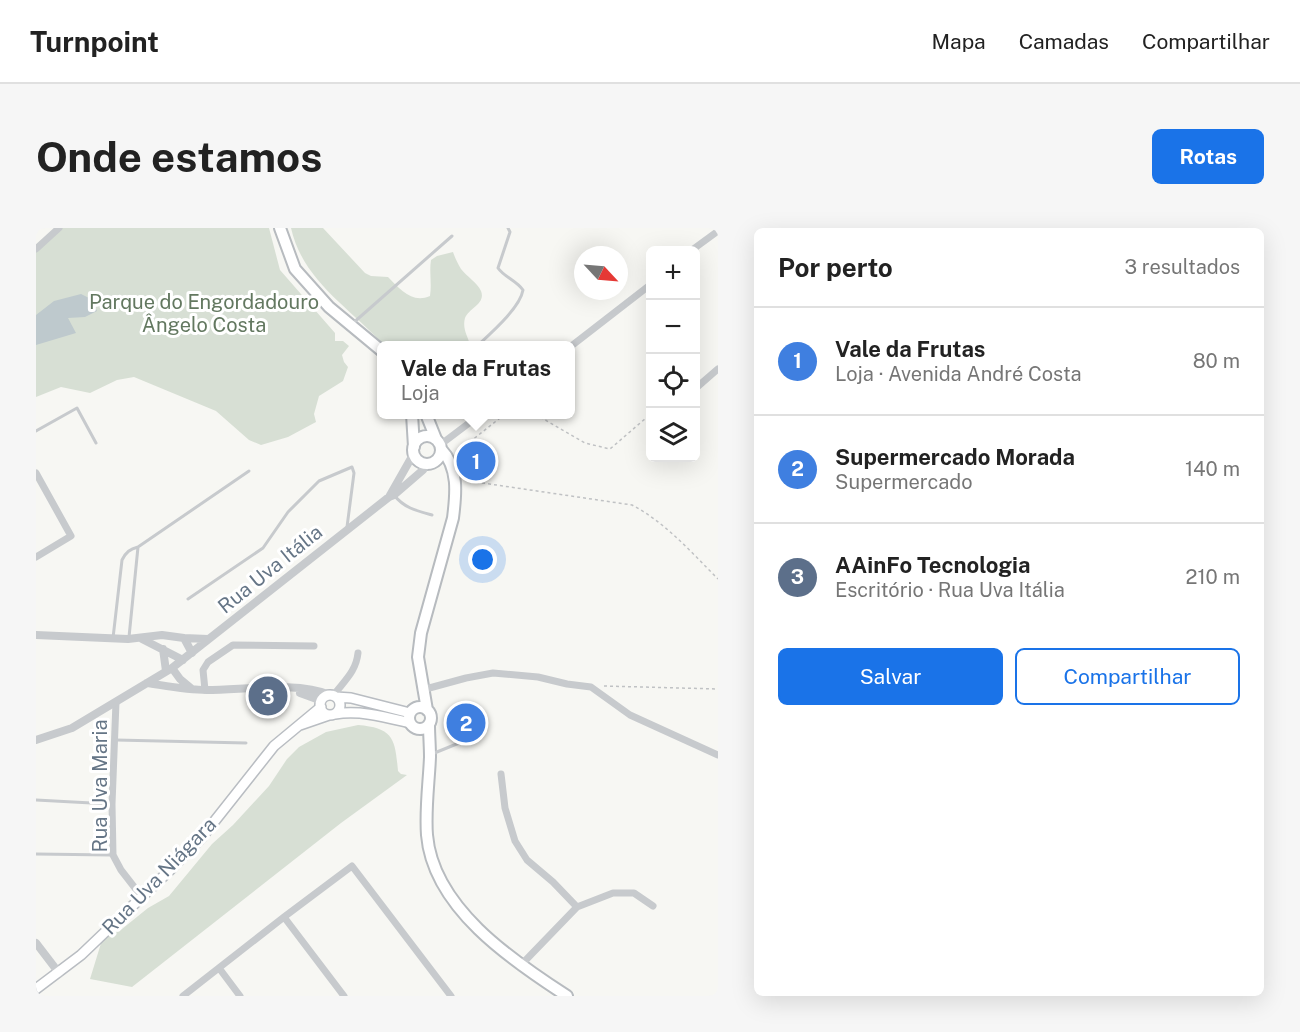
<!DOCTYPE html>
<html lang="pt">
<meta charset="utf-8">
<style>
:root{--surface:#fff;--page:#f6f6f6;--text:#222;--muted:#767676;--line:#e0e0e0;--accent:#1a73e8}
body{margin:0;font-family:"Public Sans",sans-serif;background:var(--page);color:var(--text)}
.controls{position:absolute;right:18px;top:18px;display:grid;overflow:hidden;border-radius:9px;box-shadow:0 6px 24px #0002}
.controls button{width:54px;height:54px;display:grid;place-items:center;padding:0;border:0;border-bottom:2px solid var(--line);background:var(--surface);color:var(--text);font:30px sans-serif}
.compass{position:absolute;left:538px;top:18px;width:54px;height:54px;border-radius:50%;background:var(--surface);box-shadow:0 6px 24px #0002;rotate:116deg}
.you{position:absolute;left:447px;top:332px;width:21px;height:21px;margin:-15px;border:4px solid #fff;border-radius:50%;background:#1a73e8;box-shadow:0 0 0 9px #1a73e833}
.badge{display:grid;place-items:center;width:39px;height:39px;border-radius:50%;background:var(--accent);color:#fff;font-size:20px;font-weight:700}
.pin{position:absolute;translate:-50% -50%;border:3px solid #fff;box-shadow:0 2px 6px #0006}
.popup{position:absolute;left:341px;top:113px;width:198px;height:78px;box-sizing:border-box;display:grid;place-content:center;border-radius:9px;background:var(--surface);filter:drop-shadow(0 2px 4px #0005);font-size:20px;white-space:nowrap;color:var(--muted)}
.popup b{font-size:22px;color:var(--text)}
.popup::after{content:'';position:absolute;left:50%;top:100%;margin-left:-12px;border:12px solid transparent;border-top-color:var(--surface)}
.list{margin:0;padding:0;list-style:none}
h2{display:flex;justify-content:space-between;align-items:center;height:78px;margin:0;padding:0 24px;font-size:26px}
h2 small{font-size:20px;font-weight:400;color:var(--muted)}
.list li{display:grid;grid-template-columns:39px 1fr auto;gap:18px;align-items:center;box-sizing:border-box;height:108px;padding:0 24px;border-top:2px solid var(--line)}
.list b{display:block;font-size:22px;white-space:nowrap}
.list p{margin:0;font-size:20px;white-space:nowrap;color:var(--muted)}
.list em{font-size:20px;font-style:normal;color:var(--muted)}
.actions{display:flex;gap:12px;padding:18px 24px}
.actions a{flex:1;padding:14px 0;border:2px solid var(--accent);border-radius:9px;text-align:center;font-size:21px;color:var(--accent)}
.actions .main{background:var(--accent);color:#fff}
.icon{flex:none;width:33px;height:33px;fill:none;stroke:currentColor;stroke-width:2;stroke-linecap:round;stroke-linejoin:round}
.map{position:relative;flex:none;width:682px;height:768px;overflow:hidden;border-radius:9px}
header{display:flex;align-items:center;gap:36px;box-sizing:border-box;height:84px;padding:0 30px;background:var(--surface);border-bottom:2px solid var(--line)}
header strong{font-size:28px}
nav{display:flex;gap:33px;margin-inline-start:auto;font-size:21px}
.intro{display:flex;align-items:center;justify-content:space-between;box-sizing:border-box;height:144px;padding:0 36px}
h1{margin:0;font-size:42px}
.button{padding:15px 27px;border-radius:9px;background:var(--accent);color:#fff;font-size:21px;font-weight:700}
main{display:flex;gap:36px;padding:0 36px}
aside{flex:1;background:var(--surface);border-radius:9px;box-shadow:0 6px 24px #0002}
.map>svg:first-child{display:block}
.green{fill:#d7dfd4}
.water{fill:#bec9cd}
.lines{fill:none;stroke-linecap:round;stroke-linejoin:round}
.secondary-casing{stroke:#b9bdc2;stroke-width:12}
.primary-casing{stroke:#b7bbbf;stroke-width:14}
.path{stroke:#c0c2c4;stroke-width:1.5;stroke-dasharray:3 3;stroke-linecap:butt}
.service{stroke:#c7cacd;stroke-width:3}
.minor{stroke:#c7cacd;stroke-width:7}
.tertiary{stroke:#c7cacd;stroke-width:8}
.secondary{stroke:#fff;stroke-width:9}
.primary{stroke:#fff;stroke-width:10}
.labels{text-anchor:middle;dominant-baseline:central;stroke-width:6;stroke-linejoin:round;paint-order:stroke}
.park-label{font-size:20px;fill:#637860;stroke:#fff}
.street-label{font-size:20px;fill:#657586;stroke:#fff}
</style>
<header>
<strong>Turnpoint</strong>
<nav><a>Mapa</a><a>Camadas</a><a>Compartilhar</a></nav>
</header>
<div class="intro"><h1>Onde estamos</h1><a class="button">Rotas</a></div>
<main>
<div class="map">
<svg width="682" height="768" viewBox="0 0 682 768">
<rect width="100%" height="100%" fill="#f7f7f3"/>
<path class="green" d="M22 0H233L244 42 299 105V113H307L313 118 306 127 308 134 312 139 307 153 283 168 278 186 280 194 252 209 225 217 213 212 180 183 98 149 81 152 54 165 25 159 0 169V20Z
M255 0H287L329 45 335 48 352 49C364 61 376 76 394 68 396 55 393 44 395 32L401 28 417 24C419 30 422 36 425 41 431 49 441 54 445 63 450 76 433 80 429 90 426 101 432 108 434 117H348C313 79 267 53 255 0Z
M322 497C358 500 359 511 362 543L365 546 371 547 305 595 96 759 54 751 66 712 86 701 112 680 133 668 176 616 197 597 233 558 251 531 263 519 290 504Z"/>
<path class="water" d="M45 66 55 71 61 83 49 89 32 90 40 105 0 117V87L18 73Z"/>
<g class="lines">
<defs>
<path id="secondary" d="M284 477a10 10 0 1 1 20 0a10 10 0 1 1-20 0Z
M300 469 315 470 374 485
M299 486C325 482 349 489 374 495
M264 497 293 487
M0 761 45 727 133 643 166 609 238 518 285 479"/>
<path id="primary" d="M244 0 259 41 293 79 346 123
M376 186 378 219
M390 186 400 211
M377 222a14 14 0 1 1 28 0a14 14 0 1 1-28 0Z
M373 490a11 11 0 1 1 22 0a11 11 0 1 1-22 0Z
M391 482 382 429 385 405 417 290C420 266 423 240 405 221
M393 496C393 507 394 518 394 529 393 554 389 581 391 607 397 679 475 732 531 768"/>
</defs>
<use href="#secondary" class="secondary-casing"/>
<use href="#primary" class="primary-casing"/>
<path class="path" d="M469 186 430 217 428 230 440 254 596 277C630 295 655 324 682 351
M499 186 549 215 574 221 610 190
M568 458 682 461"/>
<path class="service" d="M316 96 416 8
M441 118C455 105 484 80 487 62 480 52 468 49 462 40L474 4 472 0
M0 203 41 180 60 215
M358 267C368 280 381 283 396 287
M152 371 227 320 252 284 283 253 316 239 318 245 311 299
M93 409 102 319
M77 410 86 332C90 324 94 321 102 319L213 243
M80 512 210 515
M396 526 428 513
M0 572 74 576
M0 626 75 627"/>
<path class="minor" d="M0 21 23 0
M656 22 682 3
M534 119 614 57
M660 160 682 141
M404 217 445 186
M0 245 35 308 0 329
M169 462 167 442 172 434 197 417 278 418
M386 462 430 450 457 445 502 449 531 456 555 459 594 487 682 527
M297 468C308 453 320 444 322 425
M80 474 76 576 77 627 85 642 106 669
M465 546 469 580 479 613 491 632 517 654 541 679
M248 689 308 768
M484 738 541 679 577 665H598L617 678
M183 740 204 768
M147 768 248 689 316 638 415 768"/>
<path class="tertiary" d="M353 269 378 225
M0 407 92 411 126 407 148 410 156 425
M148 410 172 411
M106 411 147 432
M127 421 130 443
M136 440 144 451 156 461
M111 455C131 458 151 462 171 462 207 462 261 453 294 467
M264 465 286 473
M0 512 36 500 136 440 353 269 358 267 387 242 391 235
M0 715 23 745"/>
<use href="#secondary" class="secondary"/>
<use href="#primary" class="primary"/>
</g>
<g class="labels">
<g class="park-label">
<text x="168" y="74">Parque do Engordadouro<tspan x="168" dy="23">Ângelo Costa</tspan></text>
</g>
<g class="street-label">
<text transform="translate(234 341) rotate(-39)">Rua Uva Itália</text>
<text transform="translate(64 558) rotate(-90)">Rua Uva Maria</text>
<text transform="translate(123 648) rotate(-46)">Rua Uva Niágara</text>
</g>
</g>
</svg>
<div class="controls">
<button>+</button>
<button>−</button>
<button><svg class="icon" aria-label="locate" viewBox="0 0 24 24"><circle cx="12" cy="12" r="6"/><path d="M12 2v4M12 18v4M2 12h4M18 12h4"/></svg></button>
<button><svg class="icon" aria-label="layers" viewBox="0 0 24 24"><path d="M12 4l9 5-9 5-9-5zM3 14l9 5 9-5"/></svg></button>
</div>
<svg class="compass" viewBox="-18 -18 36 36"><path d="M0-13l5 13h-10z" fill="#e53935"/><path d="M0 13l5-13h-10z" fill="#767676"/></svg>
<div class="you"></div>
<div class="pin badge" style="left:440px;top:233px;background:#3f7fe0">1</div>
<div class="popup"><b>Vale da Frutas</b>Loja</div>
<div class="pin badge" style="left:430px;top:495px;background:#3f7fe0">2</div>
<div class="pin badge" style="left:232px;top:468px;background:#5c6f8a">3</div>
</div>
<aside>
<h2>Por perto<small>3 resultados</small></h2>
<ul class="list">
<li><span class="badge" style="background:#3f7fe0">1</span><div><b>Vale da Frutas</b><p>Loja · Avenida André Costa</p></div><em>80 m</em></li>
<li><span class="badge" style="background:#3f7fe0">2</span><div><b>Supermercado Morada</b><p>Supermercado</p></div><em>140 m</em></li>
<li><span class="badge" style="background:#5c6f8a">3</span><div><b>AAinFo Tecnologia</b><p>Escritório · Rua Uva Itália</p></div><em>210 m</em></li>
</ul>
<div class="actions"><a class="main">Salvar</a><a>Compartilhar</a></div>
</aside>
</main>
